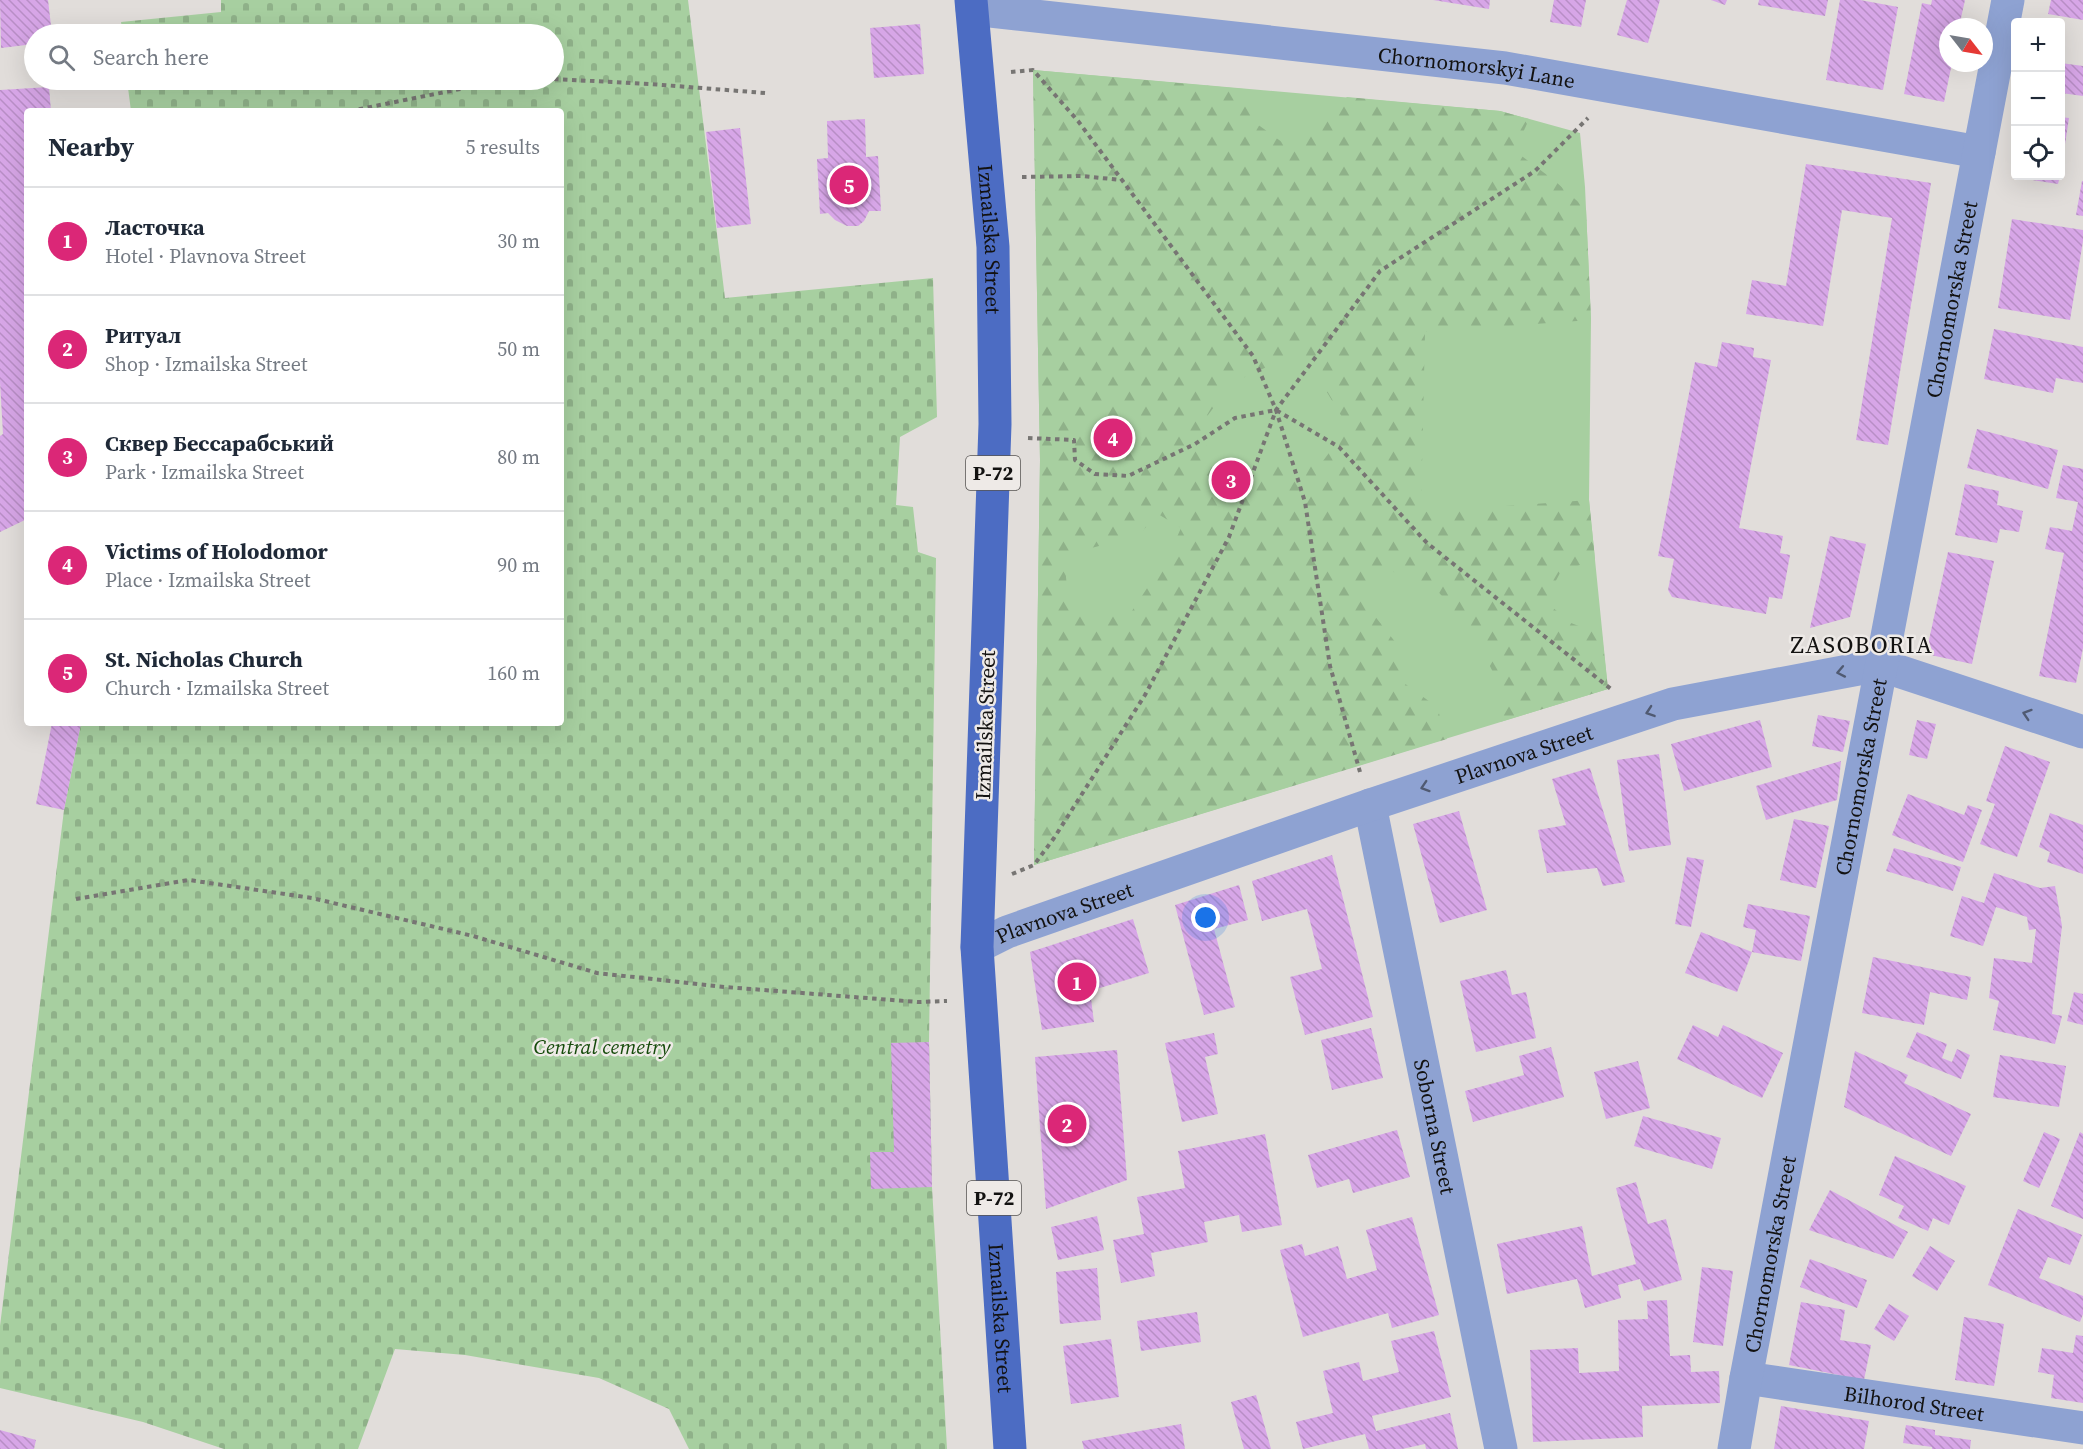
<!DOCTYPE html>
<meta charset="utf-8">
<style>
:root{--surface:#fff;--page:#f6f6f7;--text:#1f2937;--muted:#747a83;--line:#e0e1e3;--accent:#db2777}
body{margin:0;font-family:"Source Serif 4",serif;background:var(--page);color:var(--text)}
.controls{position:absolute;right:18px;top:18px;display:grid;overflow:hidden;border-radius:6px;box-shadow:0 6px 24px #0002}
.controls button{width:54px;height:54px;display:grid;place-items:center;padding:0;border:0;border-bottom:2px solid var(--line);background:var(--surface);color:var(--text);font:30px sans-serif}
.compass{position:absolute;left:1939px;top:18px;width:54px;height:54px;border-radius:50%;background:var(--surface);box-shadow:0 6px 24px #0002;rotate:121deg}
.you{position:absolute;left:1206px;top:918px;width:21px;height:21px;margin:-15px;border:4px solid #fff;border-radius:50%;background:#1a73e8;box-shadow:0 0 0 9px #1a73e833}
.badge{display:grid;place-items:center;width:39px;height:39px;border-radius:50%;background:var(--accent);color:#fff;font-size:20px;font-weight:700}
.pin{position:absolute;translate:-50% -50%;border:3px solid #fff;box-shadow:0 2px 6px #0006}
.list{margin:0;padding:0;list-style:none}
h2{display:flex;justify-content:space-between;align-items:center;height:78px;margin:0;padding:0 24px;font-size:26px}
h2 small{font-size:20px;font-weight:400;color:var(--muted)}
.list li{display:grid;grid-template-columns:39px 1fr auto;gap:18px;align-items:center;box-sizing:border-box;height:108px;padding:0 24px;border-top:2px solid var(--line)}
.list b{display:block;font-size:22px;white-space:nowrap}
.list p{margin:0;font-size:20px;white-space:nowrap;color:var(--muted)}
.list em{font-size:20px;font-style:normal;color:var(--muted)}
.icon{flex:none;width:33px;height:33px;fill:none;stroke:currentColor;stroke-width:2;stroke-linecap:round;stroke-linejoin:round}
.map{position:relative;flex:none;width:2083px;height:1449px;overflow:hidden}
.search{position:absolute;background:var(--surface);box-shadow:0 6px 24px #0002;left:24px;top:24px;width:540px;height:66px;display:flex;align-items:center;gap:15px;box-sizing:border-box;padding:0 21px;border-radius:33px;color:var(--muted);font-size:22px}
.panel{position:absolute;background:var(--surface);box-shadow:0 6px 24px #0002;left:24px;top:108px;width:540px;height:618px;border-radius:6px}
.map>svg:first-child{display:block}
.green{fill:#a7cfa0}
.forest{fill:url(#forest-firs);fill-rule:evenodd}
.cemetery{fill:url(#cemetery-stones)}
.building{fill:url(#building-back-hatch)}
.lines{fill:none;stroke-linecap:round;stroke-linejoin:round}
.path{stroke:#777573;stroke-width:4;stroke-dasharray:4.5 4.5;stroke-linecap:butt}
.minor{stroke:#8ea2d2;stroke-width:33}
.major{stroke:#4c6cc3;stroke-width:33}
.oneway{stroke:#505a72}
.labels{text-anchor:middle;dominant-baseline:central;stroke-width:5;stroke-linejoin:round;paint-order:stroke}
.shield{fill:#eeeae7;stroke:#555351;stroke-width:1.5}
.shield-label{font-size:20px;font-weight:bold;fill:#131211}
.street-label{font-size:21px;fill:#131211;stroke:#eeeae7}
.park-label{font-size:21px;font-style:italic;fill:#154b0b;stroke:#eeeae7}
.quarter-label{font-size:24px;letter-spacing:1.5px;fill:#131211;stroke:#eeeae7}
</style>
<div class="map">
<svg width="2083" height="1449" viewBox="0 0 2083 1449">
<defs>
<pattern id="forest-firs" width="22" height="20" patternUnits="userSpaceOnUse" patternTransform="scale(1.5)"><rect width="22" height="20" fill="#a7cfa0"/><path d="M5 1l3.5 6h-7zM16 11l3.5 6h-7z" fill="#8fb189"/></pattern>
<pattern id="cemetery-stones" width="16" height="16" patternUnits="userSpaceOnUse" patternTransform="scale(1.5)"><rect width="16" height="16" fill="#a7cfa0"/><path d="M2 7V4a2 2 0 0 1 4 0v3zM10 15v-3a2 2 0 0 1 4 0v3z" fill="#8fb189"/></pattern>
<pattern id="building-back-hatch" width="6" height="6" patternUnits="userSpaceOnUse" patternTransform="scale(1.5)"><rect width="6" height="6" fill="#d7a6e7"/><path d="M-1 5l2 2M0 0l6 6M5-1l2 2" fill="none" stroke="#b88ec5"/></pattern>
</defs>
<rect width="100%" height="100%" fill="#e1ddda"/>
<path class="green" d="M1033 70 1500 111 1580 133 1585 187 1591 320 1589 500 1608 689 1034 865 1040 460Z"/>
<path class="forest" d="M1033 70 1244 89 1257 124 1293 150 1320 120 1347 97 1500 111 1529 119 1515 151 1555 181 1586 209 1591 320 1425 332 1421 512 1589 500 1595 559 1560 573 1545 601 1571 623 1602 635 1608 689 1500 722 1496 678 1473 633 1436 589 1386 569 1359 596 1396 643 1404 683 1437 707 1447 739 1034 865 1040 460ZM1299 356 1322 367 1325 389 1348 427 1323 461 1271 462 1228 477 1208 463 1205 419 1232 383 1271 365ZM1158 514 1181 528 1169 555 1130 614 1085 619 1068 599 1064 555 1138 536Z"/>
<path class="cemetery" d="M221 0H688L725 298 933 278 937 417 900 437 896 505 913 507 918 552 936 558 929 1042 932 1187 947 1449H689L669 1409 599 1378 465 1355 395 1349 358 1449H224L143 1422 0 1388V1326L64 810 81 723H561V111H131L127 80H554V34H123L121 22 221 12Z"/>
<path class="building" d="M0 0H48L52 34H34V44L1 48Z
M1433 0H1490L1489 9Z
M1554 0H1586L1581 27 1550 22Z
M1627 0H1660L1648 43 1617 35Z
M1711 0H1727L1725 5Z
M1759 0H1828L1825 16 1758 5Z
M1840 0H1860L1898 7 1883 90 1826 80Z
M1932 0H1965L1959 27H1948V63H1952L1944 102 1904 94 1922 3 1931 5Z
M2051 0H2083V20L2048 14Z
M920 24 924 74 874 78 870 28Z
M2061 63 2083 66V96L2061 93Z
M49 87 51 111H27V519L0 532V436L3 434 0 382V90Z
M2061 117 2069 118 2062 164H2061Z
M865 119 866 157 878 156 881 211H869L864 221 858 226H847L835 220 828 213 820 214 817 159 828 158 827 121Z
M740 128 751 224 717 228 706 132Z
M1806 164 1931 183 1888 445 1856 440 1892 218 1842 210 1823 326 1746 314 1752 280 1786 286Z
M2020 176H2060L2058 184 2019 178Z
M2082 181H2083V216L2076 215Z
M2012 219 2083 230V241L2070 320 1998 308Z
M1994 329 2083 347V383L2056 378 2053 393 1984 379Z
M1722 342 1754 348 1753 357 1771 360 1739 528 1783 536 1780 553 1790 555 1782 599 1769 597 1766 614 1672 597 1668 590 1674 559 1658 556 1695 362 1717 367Z
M1977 429 2058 450 2048 489 1967 468Z
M2063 465 2083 469V648L2076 683 2039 676 2064 553 2045 549 2050 527 2072 531 2078 502 2056 498Z
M1965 484 1999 491 1997 505 2023 511 2019 532 2000 529 1997 543 1955 535Z
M1830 536 1866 544 1850 617 1810 628Z
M1948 552 1994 561 1972 664 1926 654Z
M1818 715 1850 721 1843 752 1812 746Z
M1760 720 1772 767 1684 791 1671 744Z
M1917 720 1936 724 1927 759 1909 755Z
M52 723H81L64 810 36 804Z
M2005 746 2050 762 2017 857 1980 844 1995 804 1986 801Z
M1659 754 1671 845 1629 851 1617 760Z
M1841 761 1837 800 1766 820 1756 786Z
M1590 768 1625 882 1603 886 1597 868 1547 873 1538 830 1566 825 1552 779Z
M1908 794 1964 815 1968 805 1982 810 1963 862 1892 835Z
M1459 811 1487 910 1440 923 1413 824Z
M2050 813 2083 825V874L2047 862 2050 852 2039 847Z
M1794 819 1829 826 1816 888 1780 880Z
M1894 848 1961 867 1953 891 1886 871Z
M1332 855 1373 1017 1305 1035 1290 977 1322 969 1307 909 1262 921 1252 881Z
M1687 857 1704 860 1691 927 1675 924Z
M1994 873 2040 888 2055 886 2062 926 2052 1014 2062 1016 2055 1044 1993 1030 1999 1001 1989 998 1994 958 2032 963 2036 929 2029 930 2027 917 1996 907 1983 946 1950 936 1962 896 1984 903Z
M1239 885 1248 920 1214 929 1235 1007 1204 1015 1175 905Z
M1748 904 1810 916 1801 961 1752 952 1756 930 1743 927Z
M1133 919 1149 973 1090 991 1094 1022 1042 1030 1030 952Z
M1701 932 1752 952 1737 992 1685 973Z
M1873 957 1971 977 1967 1000 1930 992 1924 1025 1862 1013Z
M1506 970 1512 995 1526 992 1536 1038 1476 1052 1460 981Z
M2074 992 2083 994V1025L2067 1021Z
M1693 1025 1718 1037 1723 1025 1783 1053 1762 1098 1677 1059Z
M1371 1028 1383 1078 1332 1090 1321 1040Z
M1917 1032 1947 1044 1942 1058 1952 1062 1957 1049 1970 1055 1961 1079 1906 1057Z
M1214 1033 1218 1054 1205 1057 1218 1114 1182 1122 1165 1043Z
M929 1042 932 1187 871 1189 870 1152H894L891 1043Z
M1551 1047 1564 1097 1473 1122 1465 1091 1524 1075 1519 1056Z
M1117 1050 1127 1180 1046 1209 1035 1057Z
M1855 1051 1908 1075 1904 1083 1971 1114 1951 1156 1844 1107Z
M2000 1055 2066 1066 2059 1107 1993 1097Z
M1638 1061 1650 1108 1606 1119 1594 1072Z
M1643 1116 1721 1138 1712 1169 1634 1146Z
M1397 1130 1410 1177 1353 1193 1349 1179 1317 1188 1308 1155Z
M2044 1132 2060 1139 2039 1188 2023 1181Z
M2080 1132 2083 1134V1219L2051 1206Z
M1265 1134 1282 1225 1242 1232 1239 1215 1204 1222 1208 1242 1151 1253 1155 1276 1121 1283 1113 1240 1144 1234 1137 1197 1185 1188 1178 1151Z
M1895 1156 1966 1186 1949 1225 1933 1218 1928 1231 1898 1218 1904 1206 1879 1195Z
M1636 1182 1648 1224 1666 1219 1682 1280 1644 1291 1640 1279 1618 1285 1621 1298 1585 1308 1577 1279 1507 1294 1497 1244 1582 1226 1592 1276 1636 1264 1616 1188Z
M1830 1190 1908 1232 1893 1259 1809 1230Z
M2018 1209 2082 1235 2070 1265 2048 1257 2039 1278 2083 1296V1314L2080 1322 1988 1285Z
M1097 1216 1104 1250 1058 1260 1051 1227Z
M1412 1217 1439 1315 1392 1328 1388 1313 1303 1337 1280 1250 1302 1244 1305 1256 1338 1246 1347 1279 1377 1270 1366 1230Z
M1930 1246 1955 1261 1937 1291 1912 1276Z
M1810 1259 1867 1280 1857 1308 1800 1287Z
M1702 1267 1733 1271 1723 1346 1693 1342Z
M1097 1268 1101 1320 1060 1324 1056 1272Z
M1667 1300 1670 1356 1690 1355 1691 1372 1719 1371 1720 1403 1642 1406 1643 1437 1533 1442 1530 1350 1578 1348 1579 1373 1619 1371 1618 1320 1648 1319 1647 1301Z
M1801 1302 1845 1310 1840 1340 1871 1345 1864 1380 1789 1365Z
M1889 1304 1909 1316 1894 1341 1874 1329Z
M1197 1312 1201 1342 1141 1351 1137 1321Z
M1964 1317 2004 1324 1994 1386 1955 1380Z
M1434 1331 1451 1397 1372 1416 1376 1431 1450 1413 1458 1449H1426L1425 1444 1402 1449H1369L1365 1434 1303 1449 1296 1422 1333 1413 1323 1371 1359 1362 1363 1381 1399 1372 1391 1341Z
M2076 1335 2083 1336V1403L2051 1398 2054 1375 2038 1372 2042 1348 2073 1353Z
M1111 1339 1119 1397 1071 1404 1063 1346Z
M1256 1395 1271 1449H1244L1231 1402Z
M1781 1406 1869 1421 1864 1449H1774Z
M1181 1424 1185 1449H1084L1082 1441Z
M1906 1425 1935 1430V1435L1971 1440 1970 1449H1932V1447L1903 1443Z
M0 1430 36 1440 34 1449H0Z"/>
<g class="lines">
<path class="path" d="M1011 72 1033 70 1078 121 1253 356 1276 410 1305 502 1330 666 1360 772
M554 79 650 84 765 93
M350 111 505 80
M1022 177 1082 176 1121 180
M1028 438 1074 440 1075 460 1095 474 1128 476 1195 444 1235 418 1276 410 1339 447 1427 543 1611 689
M1012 874 1034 865 1054 838 1145 695 1229 537 1276 410 1380 271 1535 171 1588 118
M76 899 189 880 312 898 473 936 597 973 725 987 918 1002 947 1001"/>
<g class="minor">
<path id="s1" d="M972 9 1505 68 1979 152"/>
<path id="s2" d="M1370 805 1501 1449"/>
<path id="s3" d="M977 947 1007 932 1370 805 1673 704 1880 665 2083 732"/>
<path id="s4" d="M1746 1378 2083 1428"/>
<path id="s5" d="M1734 1449 1746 1378 2008 0"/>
</g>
<path class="major" id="s6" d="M971 0 993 247 995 424 977 947 1010 1449"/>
</g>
<defs><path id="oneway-chevron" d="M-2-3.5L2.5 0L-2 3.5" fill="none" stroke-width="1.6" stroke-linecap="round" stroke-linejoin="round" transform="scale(1.5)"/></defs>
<g class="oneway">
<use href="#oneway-chevron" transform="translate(1841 672) rotate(169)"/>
<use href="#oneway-chevron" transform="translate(1650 712) rotate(161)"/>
<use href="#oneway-chevron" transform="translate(2027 714) rotate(-162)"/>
<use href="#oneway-chevron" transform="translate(1425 787) rotate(162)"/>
</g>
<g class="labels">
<g class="shield">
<rect x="966" y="456" width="54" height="34" rx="4.5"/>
<rect x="967" y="1181" width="54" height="34" rx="4.5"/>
</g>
<g class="shield-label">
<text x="993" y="473">Р-72</text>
<text x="994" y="1198">Р-72</text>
</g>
<g class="street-label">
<text stroke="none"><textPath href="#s1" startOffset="508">Chornomorskyi Lane</textPath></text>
<text stroke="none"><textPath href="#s6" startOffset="240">Izmailska Street</textPath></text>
<text stroke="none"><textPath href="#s5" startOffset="1170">Chornomorska Street</textPath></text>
<text transform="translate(985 725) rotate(-88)">Izmailska Street</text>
<text stroke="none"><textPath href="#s3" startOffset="580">Plavnova Street</textPath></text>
<text stroke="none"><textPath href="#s5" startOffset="684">Chornomorska Street</textPath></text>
<text stroke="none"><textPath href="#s3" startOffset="94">Plavnova Street</textPath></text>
<text stroke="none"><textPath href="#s2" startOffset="328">Soborna Street</textPath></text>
<text stroke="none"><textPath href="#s5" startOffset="198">Chornomorska Street</textPath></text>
<text stroke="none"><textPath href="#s6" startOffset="1320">Izmailska Street</textPath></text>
<text stroke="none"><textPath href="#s4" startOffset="170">Bilhorod Street</textPath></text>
</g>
<g class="park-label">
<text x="602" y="1046">Central cemetry</text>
</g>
<g class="quarter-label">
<text x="1862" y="644">ZASOBORIA</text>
</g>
</g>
</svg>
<div class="controls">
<button>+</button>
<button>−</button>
<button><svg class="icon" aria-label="locate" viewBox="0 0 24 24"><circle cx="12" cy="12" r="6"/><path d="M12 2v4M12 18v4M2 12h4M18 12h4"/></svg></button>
</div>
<svg class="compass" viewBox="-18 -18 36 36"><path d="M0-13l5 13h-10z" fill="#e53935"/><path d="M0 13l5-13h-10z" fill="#747a83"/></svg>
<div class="you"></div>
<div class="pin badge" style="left:1077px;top:982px">1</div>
<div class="pin badge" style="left:1067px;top:1124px">2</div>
<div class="pin badge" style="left:1231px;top:480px">3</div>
<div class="pin badge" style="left:1113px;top:438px">4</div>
<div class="pin badge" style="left:849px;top:185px">5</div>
<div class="search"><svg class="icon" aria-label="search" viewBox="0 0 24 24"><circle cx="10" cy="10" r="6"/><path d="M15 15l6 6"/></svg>Search here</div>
<section class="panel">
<h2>Nearby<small>5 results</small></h2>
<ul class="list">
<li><span class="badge">1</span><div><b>Ласточка</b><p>Hotel · Plavnova Street</p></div><em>30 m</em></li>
<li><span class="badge">2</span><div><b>Ритуал</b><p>Shop · Izmailska Street</p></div><em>50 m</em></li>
<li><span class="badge">3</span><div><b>Сквер Бессарабський</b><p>Park · Izmailska Street</p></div><em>80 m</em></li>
<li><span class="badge">4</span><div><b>Victims of Holodomor</b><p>Place · Izmailska Street</p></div><em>90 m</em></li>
<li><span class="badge">5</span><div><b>St. Nicholas Church</b><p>Church · Izmailska Street</p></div><em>160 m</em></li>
</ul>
</section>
</div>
